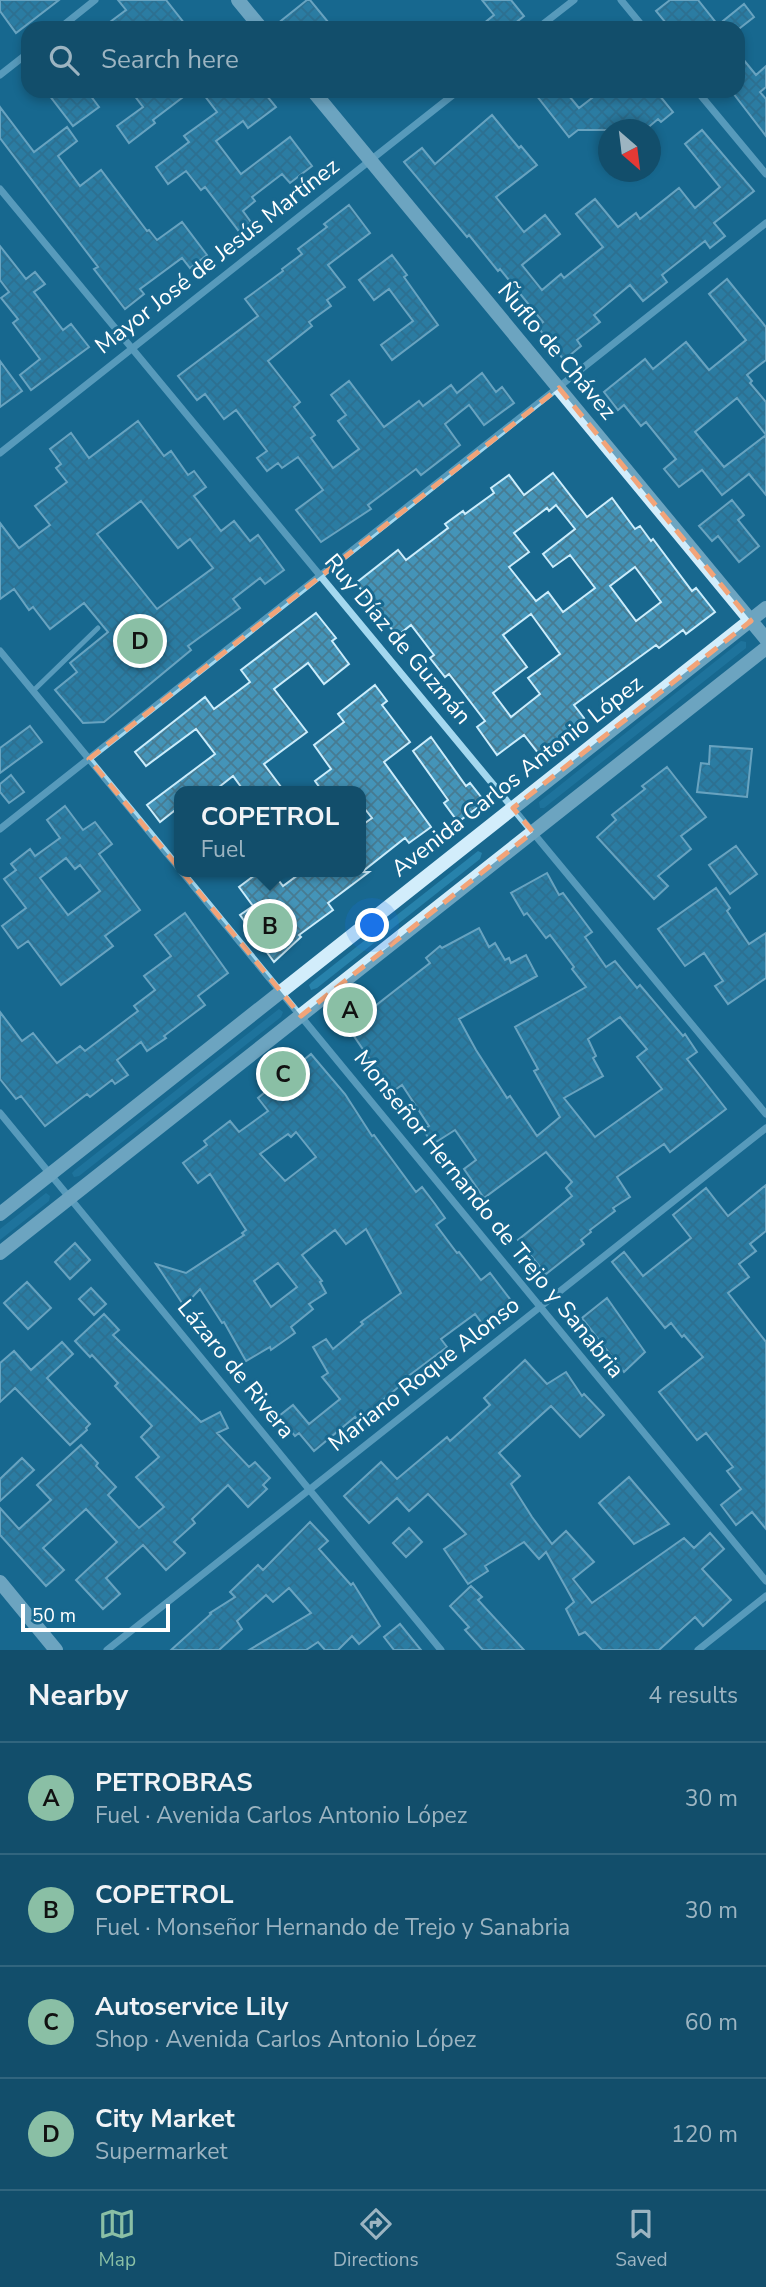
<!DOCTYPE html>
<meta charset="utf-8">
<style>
:root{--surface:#124e6b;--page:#1b5571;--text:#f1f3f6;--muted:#9cb4c1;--line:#31657e;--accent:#8abfa5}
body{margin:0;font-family:"Nunito Sans",sans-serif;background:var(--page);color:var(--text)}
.compass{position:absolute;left:598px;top:119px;width:63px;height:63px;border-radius:50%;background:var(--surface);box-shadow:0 4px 10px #0003;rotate:152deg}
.scale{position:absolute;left:21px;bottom:18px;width:149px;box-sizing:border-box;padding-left:7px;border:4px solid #fff;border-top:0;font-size:19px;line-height:24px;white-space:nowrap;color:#fff;-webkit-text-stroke:5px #18688f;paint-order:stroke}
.you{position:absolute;left:373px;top:926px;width:24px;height:24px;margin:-18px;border:5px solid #fff;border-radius:50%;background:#1a73e8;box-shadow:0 0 0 10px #1a73e833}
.badge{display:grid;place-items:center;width:46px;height:46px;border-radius:50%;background:var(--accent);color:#111;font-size:23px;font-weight:700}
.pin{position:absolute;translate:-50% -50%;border:4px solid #fff;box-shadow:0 2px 7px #0006}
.popup{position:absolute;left:174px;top:786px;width:192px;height:91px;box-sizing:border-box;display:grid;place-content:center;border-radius:14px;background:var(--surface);filter:drop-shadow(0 2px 5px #0005);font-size:23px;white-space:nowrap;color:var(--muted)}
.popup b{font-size:26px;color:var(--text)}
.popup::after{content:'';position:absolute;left:50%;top:100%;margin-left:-14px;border:14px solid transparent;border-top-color:var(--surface)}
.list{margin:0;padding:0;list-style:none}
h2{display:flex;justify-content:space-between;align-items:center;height:91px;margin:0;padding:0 28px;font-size:30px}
h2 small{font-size:23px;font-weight:400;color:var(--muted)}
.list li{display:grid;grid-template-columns:46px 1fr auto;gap:21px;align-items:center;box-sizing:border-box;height:112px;padding:0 28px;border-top:2px solid var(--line)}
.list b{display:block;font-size:26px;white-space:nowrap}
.list p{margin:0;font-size:23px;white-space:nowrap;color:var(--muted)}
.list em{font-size:23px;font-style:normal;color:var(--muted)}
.icon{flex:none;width:38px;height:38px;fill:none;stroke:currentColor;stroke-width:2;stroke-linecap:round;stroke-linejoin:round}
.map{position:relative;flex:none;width:766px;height:1650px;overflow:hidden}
.search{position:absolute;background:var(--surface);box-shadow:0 4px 10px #0003;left:21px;right:21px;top:21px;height:77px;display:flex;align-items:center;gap:18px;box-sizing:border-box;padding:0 24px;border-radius:21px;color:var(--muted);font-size:26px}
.sheet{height:539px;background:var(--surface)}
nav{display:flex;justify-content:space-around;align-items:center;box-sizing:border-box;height:98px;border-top:2px solid var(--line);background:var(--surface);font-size:19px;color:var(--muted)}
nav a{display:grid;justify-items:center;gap:4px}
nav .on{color:var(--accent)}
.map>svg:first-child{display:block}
.grass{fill:#2782ab}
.building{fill:url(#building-cross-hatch);stroke:#cbecfb;stroke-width:2;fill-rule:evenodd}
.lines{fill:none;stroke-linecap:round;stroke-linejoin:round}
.lane{stroke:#a4d8ef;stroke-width:5}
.street{stroke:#a4d8ef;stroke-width:7}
.secondary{stroke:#d2edfb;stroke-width:14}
.marked{fill:none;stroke:#f2a479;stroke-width:5;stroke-dasharray:14 9;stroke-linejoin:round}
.labels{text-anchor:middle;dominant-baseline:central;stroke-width:6;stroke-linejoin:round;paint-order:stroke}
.street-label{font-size:23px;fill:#fff;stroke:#18688f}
</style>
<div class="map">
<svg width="766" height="1650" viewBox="0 0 766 1650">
<defs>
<pattern id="building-cross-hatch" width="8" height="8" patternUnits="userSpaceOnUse" patternTransform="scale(1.75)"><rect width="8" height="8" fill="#4494b8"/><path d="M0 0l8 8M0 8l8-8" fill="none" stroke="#477b92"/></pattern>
</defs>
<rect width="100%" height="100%" fill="#18688f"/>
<path class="grass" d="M741 641 746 642V648L544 808H540L539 802Z
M478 851 482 853 480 859 317 988 311 990 309 985 312 982Z
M279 1009 283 1012 281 1017 79 1176 74 1177 72 1173 75 1170Z
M46 1193 50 1196 49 1201 0 1240V1229Z"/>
<path class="building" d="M0 0H59L16 33 0 11Z
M118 0H166L188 28H102L126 10Z
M307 0H310L333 28H272Z
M482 0H511L524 16 509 28H478L494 15Z
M670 0H698L718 25 744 4 754 17 740 28H670L656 11Z
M738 53 756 75 766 66V87L760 92 766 99V136L733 93 738 91Z
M46 91H87L99 107 73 126Z
M131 91H191L153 120 155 123 129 143 117 126 143 107Z
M201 91H263L276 107 248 128 243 121 216 141 241 174 290 137 312 166 290 183 282 174 252 197 255 201 243 211 253 225 241 234 205 187 201 190 186 171 168 184 156 167 189 142 184 136 217 112Z
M533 91H565L579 108 601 91H656L673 112 661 122 658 119 645 130H578L569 137Z
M0 107 34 152 67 127 77 141 58 156 80 186 101 170 147 231 149 230 157 240 182 222 207 255 190 268 182 258 140 289 144 294 125 309 94 269 98 267 0 138Z
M492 115 519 148 521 146 537 165 496 197 524 232 545 215 560 234 522 265 542 290 561 274 564 278 603 247 576 214 595 199 618 227 636 213 640 219 679 188 695 208 720 187 685 144 702 130 754 191 714 223 725 236 710 248 705 241 662 275 667 282 643 301 630 285 594 315 600 322 577 340 581 346 564 360 537 326 543 322 500 269 498 271 469 235 467 237 404 162 422 148 435 164Z
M349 205 370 233 328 265 345 287 327 300 331 306 309 322 312 326 268 361 300 402 294 407 315 435 311 438 333 468 359 449 338 421 346 415 331 395 349 381 384 427 419 401 423 406 451 385 457 393 482 373 496 392 502 387 514 403 484 425 469 405 445 424 460 445 421 475 416 469 368 505 371 509 321 542 296 510 323 490 298 457 282 468 278 463 267 471 257 458 267 451 236 410 224 419 205 394 197 400 178 376 258 316 245 299 283 271 282 269 302 254 298 249 327 227 324 224Z
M0 246 26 279 35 272 45 284 34 292 63 330 71 324 89 347 31 390 20 375 40 359 13 323 18 319 1 298 9 292 0 280Z
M392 255 407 275 404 277 438 325 392 360 381 345 413 321 389 289 374 300 359 280Z
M727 279 766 327V360L747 375 752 381 750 383 766 402V495L749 474 722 495 702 470 679 487 664 469 676 459 646 422 641 426 624 405 618 410 604 392 645 359 653 369 686 342 709 370 746 340 709 294ZM737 398 766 435 724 467 695 432Z
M0 361 22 391 0 407Z
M138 421 164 456 171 451 188 475 194 471 206 487 194 496 221 531 234 521 250 541 258 535 284 570 265 584 260 578 233 599 240 608 188 646 191 650 104 722 83 723 55 690 77 672 70 663 108 632 84 603 50 629 33 607 29 610 14 589 0 599V523L19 548 50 525 35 506 67 482 56 468 61 464 50 449 71 433 89 458ZM141 501 178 548 190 539 213 568 157 609 97 534Z
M553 473 587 517 612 498 635 529 640 526 651 541 653 539 692 591 696 588 715 612 686 634 683 630 659 648 656 645 574 705 584 718 558 740 561 744 542 758 524 735 497 755 477 727 485 721 449 674 445 677 430 658 434 655 411 625 397 636 356 583 398 550 406 560 448 528 445 524 463 511 465 514 494 493 491 488 509 475 524 495ZM556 505 575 529 543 554 553 567 570 555 595 588 563 612 548 592 536 601 509 567 529 552 514 533 547 508 549 511ZM635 567 661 602 636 621 610 586ZM531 614 560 654 528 678 540 694 511 717 493 693 527 667 503 635Z
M732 500 744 515 738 520 759 546 739 562 718 536 712 541 699 526Z
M316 613 336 638 332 641 349 664 324 684 308 663 274 689 307 732 264 764 284 791H244L233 776 214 791H179V807L160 822 147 805 215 754 196 729 146 766 135 752 205 697 214 709 250 682 241 670Z
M375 685 387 701 382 705 410 742 384 762 431 827 409 843 405 838 362 872H369L328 903 333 910 299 935 301 937 274 962 240 915 253 906 239 887 259 872H272L283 886 302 872H361V826L372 818 361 804V791H322L315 781 331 769 314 745 344 722 338 714Z
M30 726 42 742 0 773V748Z
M431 737 466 786 470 783 485 802 458 822 444 803 448 800 413 751Z
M710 746 752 749 747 797 697 792 701 763 709 764Z
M667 767 706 817 681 836 691 849 658 876 668 886 654 899 597 837 616 820 612 815 645 789 642 786Z
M11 775 24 792 9 803 0 792V784Z
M65 806 83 830 95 822 112 844 99 854 140 910 105 936 113 946 61 985 28 941 18 948 2 926 26 908 4 879 16 870 11 864 30 849 35 856 60 838 47 820ZM66 858 75 869 80 865 100 891 68 915 40 878Z
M736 846 757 874 730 894 709 865Z
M547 873 559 895 563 893 592 932 585 937 606 967 615 961 637 988 640 985 683 1036 685 1034 697 1052 687 1059 726 1109 670 1152 664 1144 617 1177 630 1197 613 1208 615 1211 590 1230 591 1232 581 1240 584 1244 546 1274 518 1240 572 1196 566 1188 572 1182 546 1152 484 1198 464 1169 476 1160 455 1130 433 1144 423 1130 429 1126 402 1085 392 1092 345 1023 373 1003 375 1006 430 963 426 958 440 946 442 948 479 928 489 947 495 943 505 960 509 958 511 963 526 955 537 976 459 1019 476 1050 507 1098 510 1096 537 1136 560 1117 534 1071 538 1069 515 1027 586 987 572 969 574 967 550 935 546 938 527 913 524 915 511 893ZM620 1017 647 1049 637 1057 662 1089 595 1137 564 1098 603 1076 593 1058 596 1056 588 1039Z
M716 888 730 908 727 911 749 944 766 933V978L728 1004 715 986 723 981 704 953 685 966 658 929Z
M185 913 228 973 198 996 205 1005 164 1036 166 1038 147 1051 141 1042 117 1060 128 1075 115 1084 112 1080 90 1097 87 1094 45 1126 21 1096 16 1099 0 1079V1012L22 1041 33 1033 57 1063 80 1046 85 1051 138 1011 134 1006 155 990 144 976 171 956 155 935Z
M311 1054 345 1094 372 1136 374 1135 416 1192 422 1187 435 1204 445 1218 436 1225 457 1253 459 1252 481 1280 490 1273 513 1303 484 1326 475 1314 441 1339 447 1347 399 1383 401 1385 358 1421 355 1417 314 1451 299 1433 295 1436 279 1416 293 1405 309 1424 340 1399 322 1377 328 1373 313 1347 326 1339 333 1349 363 1324 361 1322 401 1293 366 1229 346 1244 335 1230 302 1255 322 1281 320 1282 326 1293 309 1304 313 1309 291 1327 295 1333 271 1350 270 1347 246 1361 224 1322 222 1323 200 1289 184 1306 156 1264 186 1273 244 1235 242 1233 246 1230 210 1174 198 1183 183 1163 207 1145 204 1141 230 1121 239 1132 268 1111 258 1098ZM296 1132 316 1157 285 1181 260 1154 288 1134 291 1137ZM278 1263 297 1287 271 1307 254 1281Z
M766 1185V1231L750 1244 756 1251 739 1264 749 1277 728 1293 766 1342V1529L752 1512 736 1525 721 1505 741 1489 727 1471 733 1467 706 1433 697 1440 659 1392 703 1357 684 1335 682 1337 671 1323 665 1328 612 1262 624 1252 643 1276 691 1238 673 1215 706 1188 728 1216Z
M75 1243 90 1260 70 1279 55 1262Z
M27 1282 51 1308 28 1329 4 1303Z
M91 1288 106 1304 94 1315 79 1299Z
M607 1298 645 1352 624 1372 582 1318Z
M104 1314 119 1330 113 1335 201 1422 220 1412 228 1428 217 1433 249 1467 255 1462 270 1478 263 1485 267 1489 248 1507 228 1485 192 1519 195 1523 174 1542 185 1553 166 1570 143 1545 106 1578 120 1594 103 1609 76 1580 117 1542 86 1509 43 1548 64 1570 46 1586 0 1535V1508L19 1529 51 1500 37 1485 81 1445 98 1463 96 1466 116 1487 108 1495 139 1528 164 1507 136 1477 159 1457 141 1437 152 1426 115 1386 118 1383 92 1355 90 1357 75 1341Z
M62 1342 73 1354 47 1378 90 1424 86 1428 87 1430 70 1445 15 1388 0 1402V1363L14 1351 31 1370Z
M525 1360 547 1384 566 1372 582 1396 584 1394 604 1415 580 1437 551 1406 499 1453 520 1476 511 1484 532 1517 552 1544 566 1531 594 1562 573 1579 592 1603 684 1538 694 1548 710 1533 724 1549 702 1569 731 1600 703 1626 695 1617 659 1650H602L585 1632 579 1635 566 1609 574 1602 546 1552 539 1559 524 1542 485 1566 488 1571 468 1584 444 1549 466 1534 428 1494 409 1511 397 1498 369 1523 344 1496 381 1462 397 1479 447 1437 450 1441 490 1405 484 1398Z
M22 1458 34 1470 0 1501V1479Z
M629 1477 669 1524 634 1544 599 1503Z
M310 1522 328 1541 319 1549 351 1585 353 1583 380 1626 359 1644 352 1636 338 1650H325L318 1642 306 1650H249L311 1613 289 1588 273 1602 266 1595 237 1621 242 1629 219 1650H171L211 1614 210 1613 235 1597 230 1592 258 1565 263 1570Z
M409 1528 422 1542 406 1557 393 1543Z
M471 1586 482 1597 478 1600 524 1650H483L465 1630 469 1627 450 1606Z
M400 1624 421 1650H394L384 1637Z"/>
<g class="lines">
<path class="lane" d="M33 691 98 628"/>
<path class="street" d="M621 0 644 28
M60 28 95 0
M538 28 574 0
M0 75 28 53
M697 91 766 174
M0 189 766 1114
M0 453 458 91
M0 651 179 868
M0 829 766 223
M182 872 766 1581
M0 1113 441 1650
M107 1650 766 1128
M698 1650 766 1596"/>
<path class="secondary" d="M238 0 261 28
M313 91 766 639
M0 1214 766 608
M0 1253 766 648
M0 1582 56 1650"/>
</g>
<path d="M0 0H766V1650H0ZM559 388 751 621 513 808 533 832 301 1016 89 759Z" fill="#18688f" fill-opacity=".55" fill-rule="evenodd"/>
<path class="marked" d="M559 388 751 621 513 808 533 832 301 1016 89 759Z"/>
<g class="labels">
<g class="street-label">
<text transform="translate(217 256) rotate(-38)">Mayor José de Jesús Martínez</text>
<text transform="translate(557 351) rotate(50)">Ñuflo de Chávez</text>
<text transform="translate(398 639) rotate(50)">Ruy Díaz de Guzmán</text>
<text transform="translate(517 776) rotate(-38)">Avenida Carlos Antonio López</text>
<text transform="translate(489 1214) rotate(51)">Monseñor Hernando de Trejo y Sanabria</text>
<text transform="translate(236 1369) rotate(51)">Lázaro de Rivera</text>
<text transform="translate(424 1374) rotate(-38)">Mariano Roque Alonso</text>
</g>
</g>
</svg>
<svg class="compass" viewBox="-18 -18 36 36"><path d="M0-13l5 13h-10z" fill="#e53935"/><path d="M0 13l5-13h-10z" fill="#9cb4c1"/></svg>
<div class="scale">50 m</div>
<div class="you"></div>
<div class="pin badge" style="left:350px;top:1010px">A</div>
<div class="pin badge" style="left:270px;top:926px">B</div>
<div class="popup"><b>COPETROL</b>Fuel</div>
<div class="pin badge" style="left:283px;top:1074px">C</div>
<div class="pin badge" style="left:140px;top:641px">D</div>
<div class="search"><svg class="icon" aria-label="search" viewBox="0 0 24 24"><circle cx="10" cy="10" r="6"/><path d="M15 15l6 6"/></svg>Search here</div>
</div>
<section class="sheet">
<h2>Nearby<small>4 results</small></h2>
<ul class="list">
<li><span class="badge">A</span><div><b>PETROBRAS</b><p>Fuel · Avenida Carlos Antonio López</p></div><em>30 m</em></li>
<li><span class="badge">B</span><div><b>COPETROL</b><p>Fuel · Monseñor Hernando de Trejo y Sanabria</p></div><em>30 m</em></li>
<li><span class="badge">C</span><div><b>Autoservice Lily</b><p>Shop · Avenida Carlos Antonio López</p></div><em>60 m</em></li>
<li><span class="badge">D</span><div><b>City Market</b><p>Supermarket</p></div><em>120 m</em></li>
</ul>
</section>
<nav>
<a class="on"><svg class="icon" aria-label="map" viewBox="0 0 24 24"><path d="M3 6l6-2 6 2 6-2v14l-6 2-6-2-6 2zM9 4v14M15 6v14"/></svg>Map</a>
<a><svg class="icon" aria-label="directions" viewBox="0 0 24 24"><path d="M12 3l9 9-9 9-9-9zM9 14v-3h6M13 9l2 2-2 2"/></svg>Directions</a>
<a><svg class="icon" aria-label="saved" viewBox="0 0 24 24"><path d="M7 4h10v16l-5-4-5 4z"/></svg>Saved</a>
</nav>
